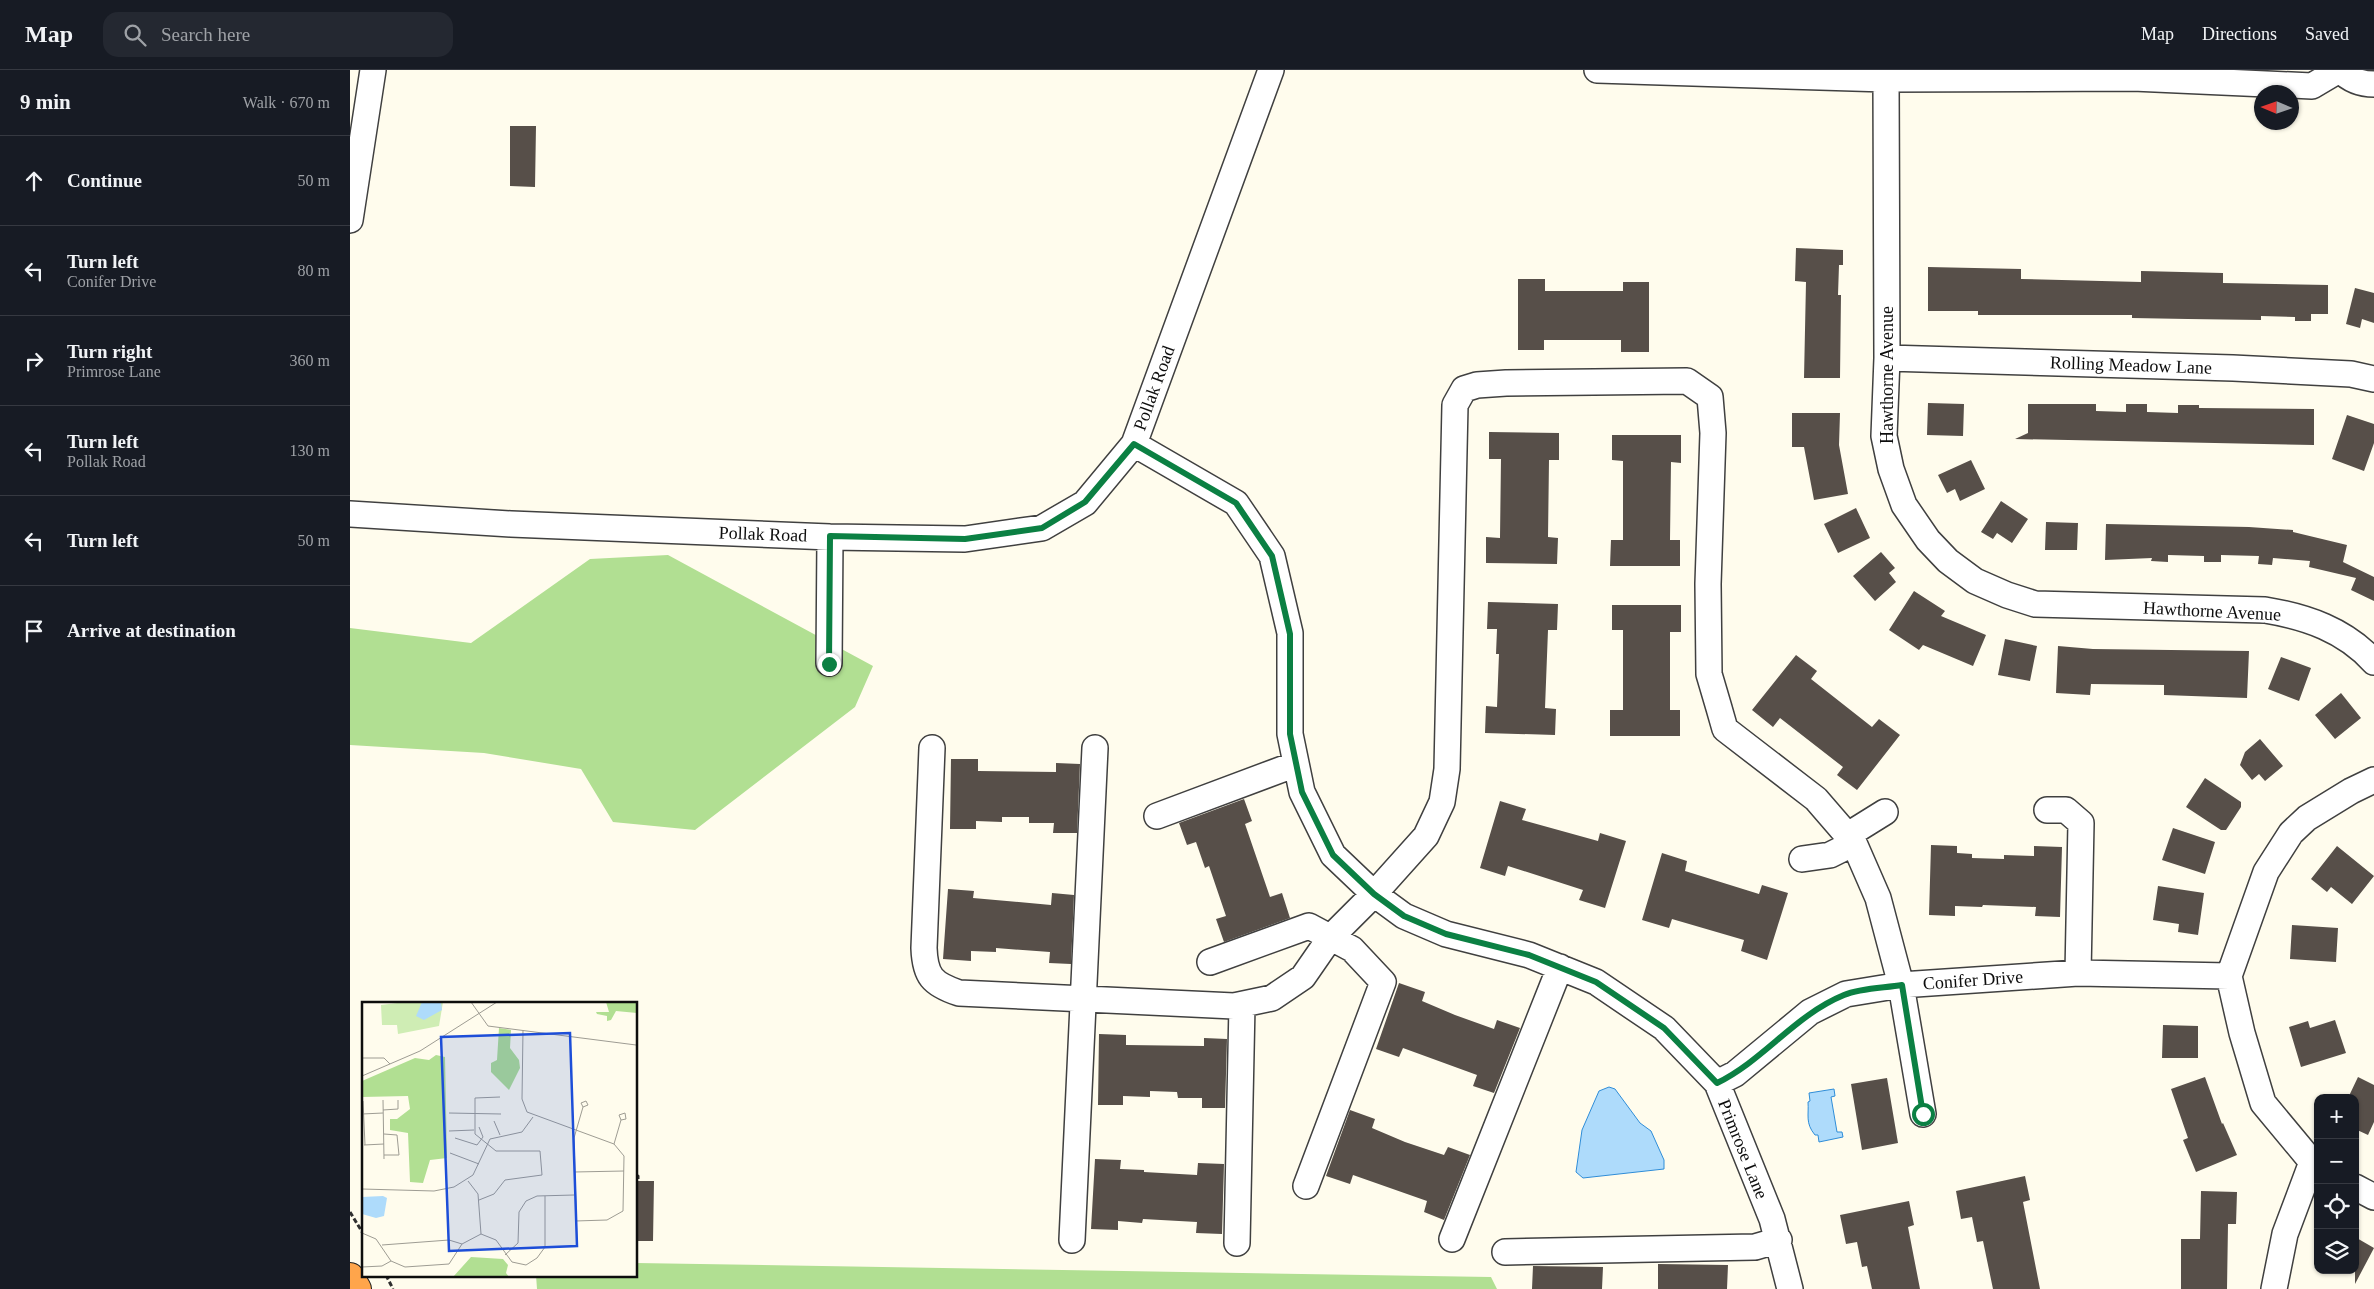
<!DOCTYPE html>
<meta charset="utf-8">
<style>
:root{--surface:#171b24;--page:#242831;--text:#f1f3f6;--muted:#9ea1a6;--line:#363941}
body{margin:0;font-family:Georgia,serif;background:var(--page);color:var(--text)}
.controls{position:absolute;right:15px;bottom:15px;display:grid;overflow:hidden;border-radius:10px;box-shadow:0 1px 4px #0004}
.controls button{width:45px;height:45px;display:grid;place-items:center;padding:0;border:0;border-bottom:1px solid var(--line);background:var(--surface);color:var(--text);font:25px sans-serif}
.compass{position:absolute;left:1904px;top:15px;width:45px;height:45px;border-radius:50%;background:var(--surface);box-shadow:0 1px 4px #0004;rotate:272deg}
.stop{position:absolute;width:15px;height:15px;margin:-11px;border:4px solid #0b8043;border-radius:50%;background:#fff}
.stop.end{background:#0b8043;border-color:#fff;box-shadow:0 1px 5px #0008}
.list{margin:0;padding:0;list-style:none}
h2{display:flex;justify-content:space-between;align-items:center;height:65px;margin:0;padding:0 20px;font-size:21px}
h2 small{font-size:16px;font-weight:400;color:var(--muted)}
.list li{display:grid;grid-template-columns:32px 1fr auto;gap:15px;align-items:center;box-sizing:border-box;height:90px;padding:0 20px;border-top:1px solid var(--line)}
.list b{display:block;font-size:19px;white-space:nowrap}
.list p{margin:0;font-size:16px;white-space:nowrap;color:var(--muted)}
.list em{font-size:16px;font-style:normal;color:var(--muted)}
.icon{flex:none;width:28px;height:28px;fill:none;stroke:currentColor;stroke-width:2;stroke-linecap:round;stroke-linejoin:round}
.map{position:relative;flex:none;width:2024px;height:1219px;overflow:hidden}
header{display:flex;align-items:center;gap:30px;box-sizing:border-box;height:70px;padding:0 25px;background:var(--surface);border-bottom:1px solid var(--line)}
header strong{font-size:24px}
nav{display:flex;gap:28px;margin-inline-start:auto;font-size:18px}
.search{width:350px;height:45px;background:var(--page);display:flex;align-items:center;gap:12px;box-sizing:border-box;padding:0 18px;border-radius:15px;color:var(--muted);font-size:19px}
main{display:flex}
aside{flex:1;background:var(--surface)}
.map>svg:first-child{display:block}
.forest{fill:#b1df92}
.water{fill:#aedbfb;stroke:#2f8dd8}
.building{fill:#574f49}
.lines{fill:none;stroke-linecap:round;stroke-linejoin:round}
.minor-casing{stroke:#404040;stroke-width:28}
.highway-casing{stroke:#1e1e1e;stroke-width:30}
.path{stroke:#2f2f2f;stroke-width:3;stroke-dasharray:5 2.5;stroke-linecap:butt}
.minor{stroke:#fff;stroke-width:25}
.highway{stroke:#ffa54b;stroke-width:28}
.route{stroke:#0b8043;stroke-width:6}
.labels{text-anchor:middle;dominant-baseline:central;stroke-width:5;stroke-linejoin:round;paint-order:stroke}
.street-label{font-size:18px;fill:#0d0d0d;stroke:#fff}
.inset-road{fill:none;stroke:#9e9c93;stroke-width:1}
.view{fill:#1d4ed8;fill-opacity:0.15;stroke:#1d4ed8;stroke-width:2.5}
.inset-edge{fill:none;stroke:#0d0d0d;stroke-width:2.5}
</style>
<header>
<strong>Map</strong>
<div class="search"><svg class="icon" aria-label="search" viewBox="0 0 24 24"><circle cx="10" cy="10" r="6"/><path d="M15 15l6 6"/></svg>Search here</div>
<nav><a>Map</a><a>Directions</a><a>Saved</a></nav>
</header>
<main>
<aside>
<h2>9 min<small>Walk · 670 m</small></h2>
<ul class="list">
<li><svg class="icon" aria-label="ahead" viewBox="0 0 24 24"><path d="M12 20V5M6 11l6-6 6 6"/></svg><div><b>Continue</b></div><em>50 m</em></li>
<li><svg class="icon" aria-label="left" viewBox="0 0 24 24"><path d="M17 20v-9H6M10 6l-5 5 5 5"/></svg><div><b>Turn left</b><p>Conifer Drive</p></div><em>80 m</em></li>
<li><svg class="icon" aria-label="right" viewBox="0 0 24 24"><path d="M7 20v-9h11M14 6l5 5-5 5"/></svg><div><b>Turn right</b><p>Primrose Lane</p></div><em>360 m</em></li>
<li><svg class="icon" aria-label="left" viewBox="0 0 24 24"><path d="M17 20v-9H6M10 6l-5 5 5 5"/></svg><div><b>Turn left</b><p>Pollak Road</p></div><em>130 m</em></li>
<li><svg class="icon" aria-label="left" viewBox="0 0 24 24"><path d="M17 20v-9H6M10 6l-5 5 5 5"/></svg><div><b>Turn left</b></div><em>50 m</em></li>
<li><svg class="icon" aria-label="arrive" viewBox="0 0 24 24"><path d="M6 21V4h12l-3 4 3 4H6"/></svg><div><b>Arrive at destination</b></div></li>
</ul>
</aside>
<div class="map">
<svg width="2024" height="1219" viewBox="0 0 2024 1219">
<rect width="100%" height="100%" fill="#fffced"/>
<path class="forest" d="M318 485 523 596 505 637 345 760 263 752 231 699 134 683 0 675V558L121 573 240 489Z
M286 1193 1141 1207 1147 1219H187L186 1205H286Z"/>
<path class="water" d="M1259 1017 1265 1019 1290 1053 1301 1061 1314 1090V1099L1233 1108 1226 1102 1232 1060 1249 1021Z
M1484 1019 1485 1026 1481 1027 1487 1062H1492L1493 1067 1469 1072 1468 1065H1465C1455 1053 1459 1045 1458 1032L1460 1031 1459 1023Z"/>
<path class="building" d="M160 56H186L185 117 160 116Z
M1446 178 1493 180V195H1489L1488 225H1491L1490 308H1454L1456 212 1445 211Z
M1578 197 1671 199V209L1791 212V201L1873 203V213L1978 215V244H1961V251H1945V247L1911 246V250L1838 249 1782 248V245H1628V241H1578Z
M1168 209H1195V221H1273V212H1299V282H1271V270H1194V280H1168Z
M2005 218 2024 223V253L2012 249 2010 258 1996 254Z
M1578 333 1614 334 1613 366 1577 365Z
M1678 334H1746V341L1776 342V334H1797V342L1828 343V335H1849V338L1964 339V375L1665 369 1678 363Z
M1442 343H1490L1489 375 1498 424 1464 430 1454 377H1442Z
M1997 345 2024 354V373L2014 401 1982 389Z
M1139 362 1209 363V390H1199L1198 467 1208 468 1207 494 1136 493V467L1150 468 1151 389H1139Z
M1262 365H1331V393L1321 392 1320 470H1330V496H1260L1261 470H1273V391L1262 390Z
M1621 390 1635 419 1610 431 1605 419 1597 423 1588 405Z
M1651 431 1678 449 1662 473 1647 463 1643 469 1631 462Z
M1506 438 1520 468 1488 483 1474 454Z
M1696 452 1728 453 1727 480H1695Z
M1756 454 1899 457 1943 460V462L1997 475 1993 492 2024 507V531L2001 520 2006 508 1959 497 1960 491 1923 488 1922 495 1908 494 1909 486 1871 485V492H1854V486L1818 485V492L1801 491 1802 488 1755 490Z
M1531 482 1545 498 1539 503 1546 512 1525 531 1503 506Z
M1564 521 1595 541 1591 546 1636 565 1623 596 1573 575 1569 580 1539 560Z
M1138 532 1208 534 1207 560H1198L1195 638 1206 639 1205 665 1135 663 1136 636 1147 637 1149 584H1146L1147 559H1137Z
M1262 535H1331V562H1320V640H1330V666H1260V640H1273V560H1262Z
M1655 569 1687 576 1680 611 1648 605Z
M1708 576 1743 579 1899 581 1897 628 1814 625V615L1741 614 1740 625 1706 623Z
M1446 585 1467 601 1461 609 1522 657 1529 649 1550 665 1507 720 1487 705 1493 697 1430 648 1423 657 1402 640Z
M1931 587 1961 598 1949 631 1918 619Z
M1991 623 2011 648 1985 669 1965 645Z
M1910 669 1933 696 1915 711 1909 704 1902 710 1890 695 1895 682Z
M601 689H628V701L706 702V693L730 694 727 763H703L704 753H679V747H652V752L626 751V759H600Z
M1855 708 1891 732V737L1876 760H1871L1836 737Z
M894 729 902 751 895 754 920 827 932 823 940 848 874 872 866 849 876 846 859 796 855 798 846 772 837 775 829 753Z
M1150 731 1176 739 1172 750 1248 771 1250 763 1276 771 1255 838 1229 830 1233 820 1158 796 1155 806 1130 798Z
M1823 758 1865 772 1855 804 1812 790Z
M1581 775 1607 776V783L1622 784V788L1654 789V785L1684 786V776L1712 777 1710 847 1685 846 1686 837 1633 835 1632 837 1605 836V846L1579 845Z
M1987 776 2024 806 2002 834 1981 817 1977 822 1961 809Z
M1312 783 1337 791 1335 801 1409 824 1412 815 1438 823 1417 890 1391 881 1394 870 1322 849 1319 858 1292 850Z
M1808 816 1854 823 1848 865 1828 862 1829 854 1803 850Z
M598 819 624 821 623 828 701 835 702 823 724 825 721 894 699 893 700 882 646 878V882L621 881V891L593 889Z
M1942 855 1988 858 1986 892 1940 889Z
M1049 913 1075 922 1072 931 1105 945 1144 959 1147 950 1170 958 1144 1023 1123 1016 1127 1005 1053 978 1049 987 1026 979Z
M1985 950 1996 983 1951 997 1939 957 1958 951 1960 958Z
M1813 955 1848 956V988H1812Z
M749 964 776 965V975L854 976V968L877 969 875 1038H852V1028H828L827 1022 800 1021V1027L773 1026V1035H748Z
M1855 1007 1872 1054 1873 1053 1887 1085 1846 1102 1833 1070 1838 1068 1821 1019Z
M2008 1007 2024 1015V1052L2018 1065 2005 1059V1028H1998Z
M1537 1008 1548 1073 1512 1080 1501 1014Z
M1000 1040 1025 1049 1022 1058 1055 1072 1094 1085 1098 1077 1120 1085 1094 1150 1074 1142 1077 1131 1003 1105 1000 1114 976 1106Z
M745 1089 771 1090 770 1099 794 1100V1102L847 1105 848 1093 874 1094 872 1164 846 1163 847 1152 793 1149 792 1153 768 1151V1160L741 1159Z
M1675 1106 1680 1130 1673 1132 1690 1219H1643L1633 1171 1627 1172 1622 1147 1611 1149 1606 1121Z
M286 1111H304L303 1171H286Z
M1851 1121 1887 1122 1886 1154H1878L1877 1219H1831V1169H1850Z
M1559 1131 1564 1155 1558 1157 1570 1219H1522L1517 1196 1512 1197 1507 1172 1496 1174 1490 1145Z
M2005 1167 2024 1178 2005 1214Z
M1308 1194 1378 1195 1377 1219H1308Z
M1183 1196 1253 1197 1252 1219H1182Z"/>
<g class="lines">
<defs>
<path id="minor" d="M1247 0 1536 9 1783 8 1962 16 1989 0
M1990 0C2000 10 2010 14 2024 14
M1536 9 1537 288 1534 366 1541 399 1554 435 1578 470 1598 491 1625 511 1657 525 1685 534 1915 540C1957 547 1995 560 2024 592
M0 150 23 0
M1537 288 1883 298 2001 304 2024 309
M784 374 886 433 922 486 940 563V664L952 722 983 785 1024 824 1054 846 1096 864 1179 885 1246 912 1314 958 1367 1013 1422 1149 1440 1219
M0 444 161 454 480 467 615 469 692 458 735 433 784 374 921 0
M479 593 480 467
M582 678 574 878C575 906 582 914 609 923L884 936 922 928 953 907 980 868 1024 824 1076 766 1092 732 1097 699 1105 335 1114 319 1127 315 1156 313 1337 311 1360 327 1363 363 1358 514 1359 604 1369 638 1375 659 1466 729 1504 773 1528 828 1551 915 1573 1044
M1697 740H1716L1731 753 1728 903
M807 746 946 694
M1498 765 1535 742
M1452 789 1480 785 1504 773
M860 892 959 856 1002 879 1033 912 956 1116
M1367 1013 1385 1004 1460 942 1496 924 1551 915 1728 903 1879 906
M1968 1096 1962 1092 1913 1033 1892 963 1879 906 1916 802 1941 763 1957 748 2001 721 2024 710
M2005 1117 2024 1127
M1102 1169 1210 897
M722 1170 745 678
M887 1173 892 935
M1155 1182 1405 1177 1429 1170
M1924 1219 1935 1164 1962 1092"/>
<path id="highway" d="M0 1207 7 1219"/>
</defs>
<use href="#minor" class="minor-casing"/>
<use href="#highway" class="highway-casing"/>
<path class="path" d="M286 1106H288V1111
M0 1142 14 1165
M36 1205 43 1219"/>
<use href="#minor" class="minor"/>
<use href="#highway" class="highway"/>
</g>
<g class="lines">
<path class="route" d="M479 594 480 466 615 469 692 458 735 432 784 374 886 433 922 486 940 564V664L952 722 983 785 1024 824 1054 846 1096 864 1179 885 1246 912 1314 958 1367 1013C1414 990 1445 945 1494 925 1511 918 1534 918 1552 915L1573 1044"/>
</g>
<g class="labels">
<g class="street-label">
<text transform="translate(1781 295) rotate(2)">Rolling Meadow Lane</text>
<text transform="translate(1537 305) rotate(-90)">Hawthorne Avenue</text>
<text transform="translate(804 318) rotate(-70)">Pollak Road</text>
<text transform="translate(413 464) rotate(2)">Pollak Road</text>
<text transform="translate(1862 541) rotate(3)">Hawthorne Avenue</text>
<text transform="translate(1623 910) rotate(-4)">Conifer Drive</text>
<text transform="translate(1393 1079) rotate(68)">Primrose Lane</text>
</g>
</g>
<g transform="translate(12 932)">
<rect width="275" height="275" fill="#fffced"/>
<path d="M43 0H81L77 24 36 32 35 23H20L19 3Z" fill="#cfedb4"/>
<path d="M244 0H275V11L254 9 249 18 245 19V14L235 12 234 10H247ZM137 26 149 28 148 46 157 58 158 66 147 88 129 70V61L135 58ZM74 53 83 55 85 156 68 158 61 181 48 180 46 131 28 128V117H35L48 107 46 94 0 95V79L53 56 67 58ZM109 255 141 257 146 263 144 271 147 275H91Z" fill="#b1df92"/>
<path d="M60 0H79L80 8 62 18 54 14ZM21 194 25 196 22 214 14 216 0 212V195Z" fill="#aedbfb"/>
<path class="inset-road" d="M109 0 126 24 274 43M161 28 160 97 165 110 252 142 262 154 261 209 245 218 213 219M0 56H22L28 62M0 74 58 49 135 0M21 98 22 157M1 99 3 143M21 108 36 107V98M87 111 139 112M0 112 21 111M132 119 138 133M87 129 112 128M22 132 35 133 37 153H22M93 136 115 143 121 135 117 125M252 142 259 118 257 113 263 111 264 117 259 118M2 143 22 142M88 151 117 162M212 170 262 169M106 179 116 192 119 232M0 187 72 189 92 185 111 173 128 137 160 130 171 115M117 198 132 192 143 178 180 173 178 149H134L113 132V96L138 95M0 231 14 237 29 259 43 265 87 262 100 242 119 232 134 238 150 260 164 263 175 256 183 245V194M215 241 212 136 221 105 226 103 224 99 219 101 221 105M20 243 87 238 100 242M143 253 156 241 157 210 164 199 175 194 212 193M0 265 20 264 29 259"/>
<path class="view" d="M208 31 215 244 87 249 79 35Z"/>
<rect width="275" height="275" class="inset-edge"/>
</g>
</svg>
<div class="controls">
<button>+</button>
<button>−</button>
<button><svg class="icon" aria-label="locate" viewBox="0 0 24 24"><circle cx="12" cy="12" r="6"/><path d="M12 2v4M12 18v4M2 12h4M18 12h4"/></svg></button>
<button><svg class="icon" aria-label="layers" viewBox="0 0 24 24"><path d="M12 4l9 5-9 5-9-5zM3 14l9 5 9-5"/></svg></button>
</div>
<svg class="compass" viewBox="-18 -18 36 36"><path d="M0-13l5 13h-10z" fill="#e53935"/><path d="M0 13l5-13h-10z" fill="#9ea1a6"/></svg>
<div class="stop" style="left:1573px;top:1044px"></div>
<div class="stop end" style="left:479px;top:594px"></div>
</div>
</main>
